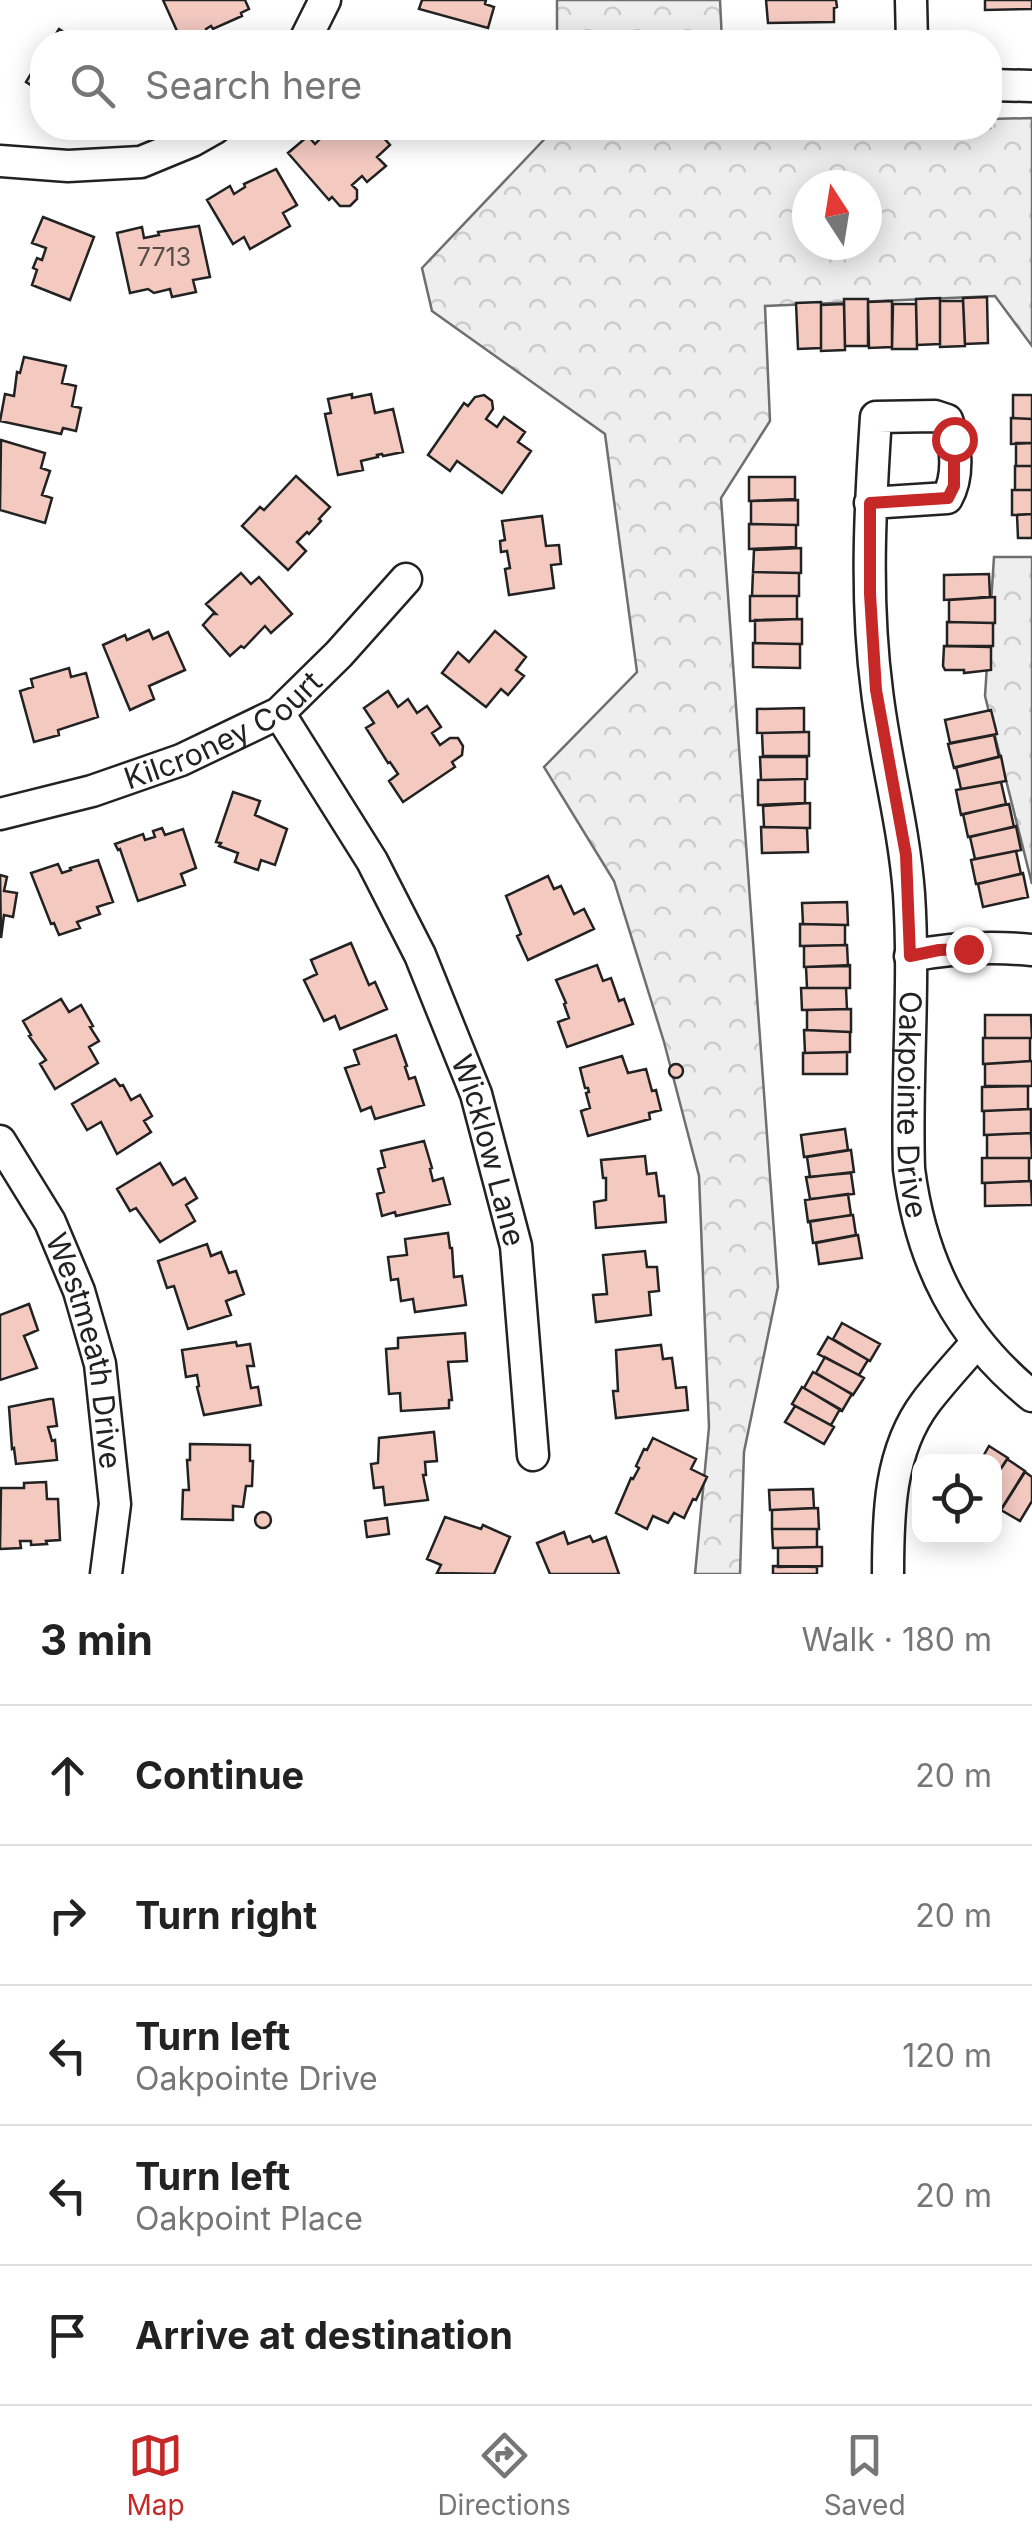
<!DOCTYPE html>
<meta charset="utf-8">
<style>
:root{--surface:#fff;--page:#f2f2f2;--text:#222;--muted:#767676;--line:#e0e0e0;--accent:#c62828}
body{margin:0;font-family:Inter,sans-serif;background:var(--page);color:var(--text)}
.controls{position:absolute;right:30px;bottom:30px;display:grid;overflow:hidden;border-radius:20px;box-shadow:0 5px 25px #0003}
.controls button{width:90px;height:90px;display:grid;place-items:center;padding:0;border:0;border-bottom:2px solid var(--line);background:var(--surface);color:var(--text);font:50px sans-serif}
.compass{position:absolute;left:792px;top:170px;width:90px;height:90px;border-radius:50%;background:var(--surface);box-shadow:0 5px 25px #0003;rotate:348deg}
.stop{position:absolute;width:30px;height:30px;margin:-22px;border:8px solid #c62828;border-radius:50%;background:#fff}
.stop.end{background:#c62828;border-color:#fff;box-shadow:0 2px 10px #0008}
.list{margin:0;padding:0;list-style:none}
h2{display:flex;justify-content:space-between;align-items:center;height:130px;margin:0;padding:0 40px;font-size:42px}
h2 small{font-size:32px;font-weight:400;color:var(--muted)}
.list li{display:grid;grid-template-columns:65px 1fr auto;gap:30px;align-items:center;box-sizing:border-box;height:140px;padding:0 40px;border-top:2px solid var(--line)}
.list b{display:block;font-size:38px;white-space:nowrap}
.list p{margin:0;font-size:32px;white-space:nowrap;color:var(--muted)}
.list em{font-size:32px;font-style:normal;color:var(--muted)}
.icon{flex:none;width:55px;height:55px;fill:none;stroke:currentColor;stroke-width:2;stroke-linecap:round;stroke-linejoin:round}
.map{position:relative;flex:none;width:1032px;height:1574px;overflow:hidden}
.search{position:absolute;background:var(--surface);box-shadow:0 5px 25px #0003;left:30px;right:30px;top:30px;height:110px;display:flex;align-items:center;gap:25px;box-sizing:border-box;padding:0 35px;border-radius:40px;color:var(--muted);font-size:38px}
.sheet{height:830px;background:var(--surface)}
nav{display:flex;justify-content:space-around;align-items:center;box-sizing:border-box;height:140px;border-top:2px solid var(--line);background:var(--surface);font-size:28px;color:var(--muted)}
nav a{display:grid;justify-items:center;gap:5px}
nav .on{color:var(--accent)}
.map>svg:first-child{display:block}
.forest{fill:url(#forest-crowns);stroke:#6f6f6f;stroke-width:2.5;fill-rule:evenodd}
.building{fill:#f3c9c0;stroke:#222;stroke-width:2.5}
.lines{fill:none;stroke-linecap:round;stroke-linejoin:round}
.minor-casing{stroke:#222;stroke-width:35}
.minor{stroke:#fff;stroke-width:30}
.route{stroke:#c62828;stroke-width:12}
.labels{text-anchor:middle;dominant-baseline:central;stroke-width:8;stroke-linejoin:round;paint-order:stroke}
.number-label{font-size:25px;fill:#564c4a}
.street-label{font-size:30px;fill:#222;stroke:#fff}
</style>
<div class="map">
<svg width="1032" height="1574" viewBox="0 0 1032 1574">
<defs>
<pattern id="forest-crowns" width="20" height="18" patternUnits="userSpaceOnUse" patternTransform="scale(2.5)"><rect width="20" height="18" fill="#eee"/><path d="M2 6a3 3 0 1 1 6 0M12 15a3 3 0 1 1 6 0" fill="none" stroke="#ccc"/></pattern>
</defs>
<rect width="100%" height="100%" fill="#fff"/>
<path class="forest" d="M557 0H720L722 42H557Z
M1032 118V346L995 296 765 306 770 421 721 498 778 1287 744 1452 740 1574H695L709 1427 699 1176 664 1042 614 881 544 767 637 672 605 434 432 311 422 268 555 128H990V119ZM807 185H867V245H807Z
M994 557H1032V884L985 696Z"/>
<path class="building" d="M163 0H245L249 9 241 13 242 16 213 29 211 26 206 29 212 42H182Z
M422 0H486L485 4 494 7 488 28 419 9Z
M766 0H836L837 7 834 8V22L768 23Z
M985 0H1032V9L985 10Z
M59 29 81 42 86 35 98 42H51Z
M42 55V92L26 82Z
M331 128H375L390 145 377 157 386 166 367 182 362 176 352 185 357 190V199L350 206H340L332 197 329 200 288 153 308 136 315 144Z
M276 169 297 205 283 213 290 226 250 249 244 237 233 244 207 200 230 186 234 194 245 187 244 184Z
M43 217 94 237 70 300 32 285 37 270 33 268 37 258 42 260 46 248 32 243Z
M199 226 210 277 193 280 196 292 172 297 170 289 154 293 148 289 130 293 117 233 142 227 144 238 159 235 158 232Z
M987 297 988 343 965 344 963 298Z
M940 298V344L917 345 916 299Z
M844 299H868V346H845Z
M892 301V347L869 348 868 302Z
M940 301H963L965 346 940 347Z
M821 302V348L798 349 796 303Z
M844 304 845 350 821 351V305Z
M893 304H916L917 349H892Z
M24 357 66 366 62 383 76 386 72 406 81 408 76 431 63 428 61 434 0 421 5 394 14 396 17 372 20 373Z
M352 394V398L371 394 375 413 393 409 403 452 383 456 382 454 377 455 378 457 361 461 363 470 338 475 325 414 331 413 328 399Z
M484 395 492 401 493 409 486 419 497 427 504 417 525 432 518 442 531 451 502 493 457 461 450 471 428 455 464 403 468 406 475 397Z
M1013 395H1032V419L1013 418Z
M1011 418 1032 419V443L1011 444Z
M1 440 45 453 41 468 50 471 42 495 52 498 45 523 0 510Z
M1016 443H1032V466H1016Z
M1015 466H1032V490H1015Z
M296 476 330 507 319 519 321 521 309 534 307 532 297 542 306 551 288 570 242 526 260 507 264 510Z
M749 477H795V499L749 501Z
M1012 490H1032V514L1012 515Z
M798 500V525L751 524V501Z
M1032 514V538H1018L1017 515Z
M542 516 546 546 559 545 561 564 551 565 554 588 509 595 505 569 510 568 507 551 501 552 500 541 505 540 502 521Z
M749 524 796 525V547L749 549Z
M801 548V573L753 572 754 550Z
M753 572 799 573V596H752Z
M241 573 251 584 259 577 292 614 271 633 265 626 244 648 241 646 230 656 203 625 213 614H216L206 604Z
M989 574 990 597 944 600V575Z
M750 596H797V619L750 621Z
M995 597V623L949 622V600Z
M802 619V644L755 643V620Z
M947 622 993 623V646H947Z
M149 630 153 639 168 632 185 670 149 686 154 699 130 710 103 645 125 635 127 640Z
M495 631 526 657 516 670 524 676 508 695 501 689 486 707 442 673 458 652 469 662Z
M753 643 800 644V668L753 667Z
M944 646 991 647V670L964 673V670H945L943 666Z
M69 668 71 677 86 673 98 717 58 730 59 735 34 742 20 691 33 687 31 679Z
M388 691 398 707 408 699 417 713 427 706 441 727 432 733 440 745 450 738H458L463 746 462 755 452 762 455 767 403 802 389 781 398 774 390 762 388 763 366 728 374 723 364 708Z
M804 708V732L757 733V709Z
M991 710 997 734 950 743 945 720Z
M807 732H809V756H763L762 733Z
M994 735 999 757 954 768 948 744Z
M1001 756 1006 781 961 789 956 767Z
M760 757H807V779L761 780Z
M805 779V803L758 805V780Z
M1001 782 1006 804 961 815 956 790Z
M233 792 260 801 255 815 287 829 275 865 261 860 258 870 235 862 238 853 219 846 221 843 216 842Z
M810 803V828L764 827 763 806Z
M1009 804 1014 827 968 837 963 814Z
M1016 826 1021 850 975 859 970 837Z
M761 827 807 828 808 852 762 853Z
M162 828 165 835 183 829 196 868 181 874 185 885 138 901 120 849 118 850 115 844 143 834 145 840 155 837 153 831Z
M1016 851 1021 874 976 884 971 860Z
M98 860 113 902 97 907 100 914 77 922 80 928 59 935 54 923 51 924 31 873 58 864 62 873 71 870 70 868Z
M1023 873 1028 897 983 907 978 884Z
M0 875 7 877 4 891 17 893 13 917 4 915 1 938Z
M548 876 554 889 561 886 574 914 584 909 594 929 528 960 517 936 521 934 506 896Z
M847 902 848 925 803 924 802 903Z
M800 924 845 925V945L800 946Z
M351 943 369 985 375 982 387 1009 340 1029 335 1016 324 1021 304 980 317 974 311 960Z
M847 945 848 966 804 967V946Z
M597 965 603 981 611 978 619 1001 624 999 633 1024 567 1047 558 1022 569 1018 564 1004 566 1003 556 980Z
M850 965V988H807L806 967Z
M801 988H846L847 1009 802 1010Z
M61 999 69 1012 81 1005 93 1026 90 1027 99 1041 89 1047 98 1063 55 1089 40 1064 46 1060 29 1036 31 1035 23 1021Z
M851 1009V1032L807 1030V1010Z
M985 1015H1031L1032 1038H985Z
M804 1030 850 1032V1052L805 1053Z
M396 1035 407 1066 405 1067 409 1079 415 1077 424 1105 375 1119 371 1107 361 1111 345 1068 359 1064 354 1050Z
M983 1038H1030V1061L983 1064Z
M847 1052V1074H803V1053Z
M622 1056 628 1073 646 1069 652 1091 656 1090 661 1110 649 1113 650 1119 588 1136 581 1111 590 1108 586 1093 589 1092 588 1088H585L580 1068Z
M1032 1061V1086H985V1064Z
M669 1071a7 7 0 1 1 14 0a7 7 0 1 1-14 0Z
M115 1079 120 1086 123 1085 131 1100 140 1095 152 1116 144 1121 151 1132 117 1154 101 1122 87 1130 72 1104Z
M1028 1086V1109L982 1111V1087Z
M1031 1109V1133L984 1135V1111Z
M845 1129 848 1150 804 1157 801 1135Z
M1031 1133 1032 1158H987V1135Z
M424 1141 432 1168 430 1169 433 1181 443 1178 450 1204 396 1216 395 1212 382 1216 377 1194 384 1192 378 1169 385 1167 381 1151Z
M851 1150 854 1172 810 1177 807 1157Z
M645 1156 647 1174 656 1173 659 1196H664L666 1222 596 1228 594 1202 606 1200V1178H603L601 1160Z
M982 1158H1029V1181L982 1183Z
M160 1163 173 1185 185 1178 197 1198 186 1205 195 1221 160 1242 136 1208 130 1211 117 1189Z
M851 1173 854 1194 810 1199 806 1177Z
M1031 1181 1032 1205 985 1206V1183Z
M848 1194 851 1215 808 1222 805 1200Z
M853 1215 856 1235 813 1243 810 1221Z
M448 1233 450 1248H452L454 1277 462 1276 466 1305 415 1312 413 1299 401 1301 398 1279 391 1280 388 1257 407 1255 405 1239Z
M858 1235 862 1258 819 1264 816 1243Z
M207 1244 211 1256 221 1252 229 1273 236 1271 244 1294 226 1301 231 1315 188 1329 174 1286 167 1288 158 1261Z
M645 1251 647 1267H657L659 1291 649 1292 651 1315 596 1322 593 1295 607 1294 603 1255Z
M29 1304 38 1330 24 1336 37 1368 0 1380V1315Z
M842 1323 880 1344 870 1361 833 1339Z
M465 1333 467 1361 448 1362 452 1400H449V1408L401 1411 400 1393 389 1394 386 1349 398 1348V1338Z
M828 1337 868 1360 859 1375 818 1354Z
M236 1342 237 1346 250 1344 254 1366H247L251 1388 258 1387 261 1405 204 1415 197 1387 199 1386 197 1375 186 1377 182 1350Z
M661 1345 663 1359 672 1358 676 1388 686 1387 688 1410 616 1418 613 1391H618L616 1350Z
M825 1357 864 1378 853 1395 816 1373Z
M813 1372 852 1394 842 1411 804 1388Z
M802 1387 840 1409 831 1425 792 1404Z
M49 1399H53L57 1426 48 1427 52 1441 55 1440 57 1460 16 1464 14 1448 12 1449 9 1407Z
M795 1406 834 1427 824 1444 785 1422Z
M434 1432 437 1461 425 1462 426 1475H423L428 1500 385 1505 383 1487 374 1488 371 1464 378 1463 379 1438Z
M653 1438 696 1459 691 1469 707 1477 696 1500 693 1499 684 1518 674 1513 668 1523 653 1516 647 1529 616 1513 631 1478 633 1479 639 1468 636 1466 644 1449 647 1450Z
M190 1444 250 1445V1461H253L252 1486H246L243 1507 233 1506V1520L182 1519 183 1490H189L187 1460H190Z
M989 1446 1008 1458 994 1479V1462H980Z
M1007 1459 1025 1471 1002 1508 994 1503V1479Z
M1025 1472 1032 1477V1501L1020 1521 1001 1510Z
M46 1482 47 1499H58L60 1540 46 1541 47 1544 31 1545V1541H20L21 1548 0 1549 1 1488H24V1483Z
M813 1489 814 1508 770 1510 769 1490Z
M818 1508 819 1529H772V1510Z
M255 1520a8 8 0 1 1 16 0a8 8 0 1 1-16 0Z
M445 1517 481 1529 483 1525 510 1537 494 1574 437 1573 441 1565 427 1559Z
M387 1518 389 1534 367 1537 365 1521Z
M772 1529H817V1547L773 1548Z
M564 1532 568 1544 590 1536 593 1542 606 1537 619 1574H550L537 1543Z
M819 1547H822V1566L778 1567V1548Z
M773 1566 817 1567V1574H773Z"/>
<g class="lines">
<defs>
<g id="minor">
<path d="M911 0 912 42"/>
<path d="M304 42 325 0"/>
<path d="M990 85 1032 86"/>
<path d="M0 161 68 166 141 162 192 141 215 128"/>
<path id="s1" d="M870 503 947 498C960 475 956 443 947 420L935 416 876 417C870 508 865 600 877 691 885 759 904 826 909 894 915 985 906 1078 909 1169 921 1262 958 1336 1032 1396"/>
<path id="s2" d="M279 713 372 861 420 955 476 1094 516 1246 533 1455"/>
<path id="s3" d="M0 814 92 791 181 760 279 713 339 654 406 579"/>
<path d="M910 956C951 948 991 946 1032 950"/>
<path id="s4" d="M0 1141 50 1222 79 1291 100 1364 115 1504 106 1574"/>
<path d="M888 1574C888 1515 889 1451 926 1402 942 1381 960 1362 977 1342"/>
</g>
</defs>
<use href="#minor" class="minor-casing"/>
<use href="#minor" class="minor"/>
</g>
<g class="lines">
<path class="route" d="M954 439V486L948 498 870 503V594L876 690 906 855 910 956 939 950 968 949"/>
</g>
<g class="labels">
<g class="number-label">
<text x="164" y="257">7713</text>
</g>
<g class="street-label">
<text stroke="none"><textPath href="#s3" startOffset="240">Kilcroney Court</textPath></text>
<text stroke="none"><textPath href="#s1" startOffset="920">Oakpointe Drive</textPath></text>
<text stroke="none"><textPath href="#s2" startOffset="488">Wicklow Lane</textPath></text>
<text stroke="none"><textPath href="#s4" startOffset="230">Westmeath Drive</textPath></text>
</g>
</g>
</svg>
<div class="controls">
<button><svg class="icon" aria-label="locate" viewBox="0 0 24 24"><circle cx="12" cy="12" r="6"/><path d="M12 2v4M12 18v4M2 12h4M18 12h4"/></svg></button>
</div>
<svg class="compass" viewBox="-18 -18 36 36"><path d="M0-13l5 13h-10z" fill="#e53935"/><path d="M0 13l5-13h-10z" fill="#767676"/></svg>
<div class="stop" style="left:954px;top:439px"></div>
<div class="stop end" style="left:968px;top:949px"></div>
<div class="search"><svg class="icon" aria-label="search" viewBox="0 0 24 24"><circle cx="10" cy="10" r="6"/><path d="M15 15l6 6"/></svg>Search here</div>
</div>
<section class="sheet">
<h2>3 min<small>Walk · 180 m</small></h2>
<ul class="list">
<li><svg class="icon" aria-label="ahead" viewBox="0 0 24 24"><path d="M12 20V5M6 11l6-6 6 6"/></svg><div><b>Continue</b></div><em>20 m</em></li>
<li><svg class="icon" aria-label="right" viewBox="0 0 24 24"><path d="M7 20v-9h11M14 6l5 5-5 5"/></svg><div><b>Turn right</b></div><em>20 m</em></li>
<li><svg class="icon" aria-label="left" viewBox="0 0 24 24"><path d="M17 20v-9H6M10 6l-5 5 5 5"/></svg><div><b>Turn left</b><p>Oakpointe Drive</p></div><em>120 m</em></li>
<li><svg class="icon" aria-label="left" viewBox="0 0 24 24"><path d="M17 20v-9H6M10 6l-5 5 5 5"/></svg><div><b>Turn left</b><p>Oakpoint Place</p></div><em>20 m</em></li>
<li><svg class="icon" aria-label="arrive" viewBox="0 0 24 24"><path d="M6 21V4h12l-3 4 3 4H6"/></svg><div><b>Arrive at destination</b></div></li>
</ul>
</section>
<nav>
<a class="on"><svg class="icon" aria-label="map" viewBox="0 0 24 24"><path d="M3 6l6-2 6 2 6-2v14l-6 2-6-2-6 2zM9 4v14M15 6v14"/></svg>Map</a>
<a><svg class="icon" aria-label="directions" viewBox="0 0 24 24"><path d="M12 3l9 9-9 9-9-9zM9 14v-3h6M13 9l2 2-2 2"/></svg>Directions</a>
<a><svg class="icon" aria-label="saved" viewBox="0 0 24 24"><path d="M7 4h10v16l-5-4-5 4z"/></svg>Saved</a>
</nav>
